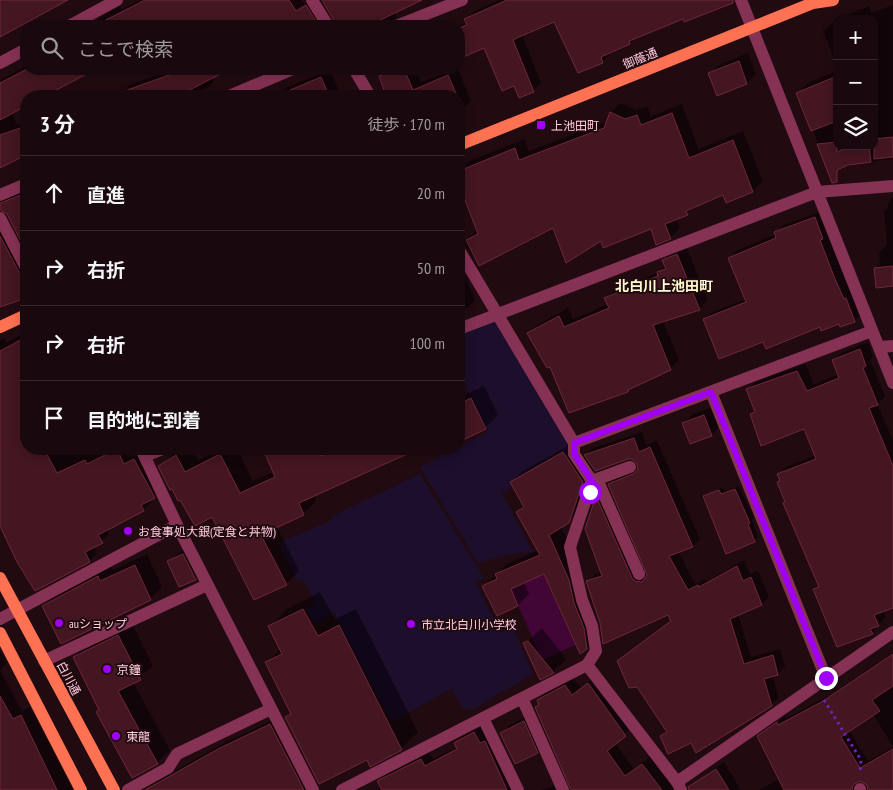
<!DOCTYPE html>
<html lang="ja">
<meta charset="utf-8">
<style>
:root{--surface:#19080d;--page:#26161b;--text:#f1f3f6;--muted:#9f9a9d;--line:#37292e}
body{margin:0;font-family:"PT Sans Narrow","Noto Sans JP",sans-serif;background:var(--page);color:var(--text)}
.controls{position:absolute;right:15px;top:15px;display:grid;overflow:hidden;border-radius:10px;box-shadow:0 2px 12px #0003}
.controls button{width:45px;height:45px;display:grid;place-items:center;padding:0;border:0;border-bottom:1px solid var(--line);background:var(--surface);color:var(--text);font:25px sans-serif}
.stop{position:absolute;width:15px;height:15px;margin:-11px;border:4px solid #a100f7;border-radius:50%;background:#fff}
.stop.end{background:#a100f7;border-color:#fff;box-shadow:0 1px 5px #0008}
.list{margin:0;padding:0;list-style:none}
h2{display:flex;justify-content:space-between;align-items:center;height:65px;margin:0;padding:0 20px;font-size:21px}
h2 small{font-size:16px;font-weight:400;color:var(--muted)}
.list li{display:grid;grid-template-columns:32px 1fr auto;gap:15px;align-items:center;box-sizing:border-box;height:75px;padding:0 20px;border-top:1px solid var(--line)}
.list b{display:block;font-size:19px;white-space:nowrap}
.list em{font-size:16px;font-style:normal;color:var(--muted)}
.icon{flex:none;width:28px;height:28px;fill:none;stroke:currentColor;stroke-width:2;stroke-linecap:round;stroke-linejoin:round}
.map{position:relative;flex:none;width:893px;height:790px;overflow:hidden}
.search{position:absolute;background:var(--surface);box-shadow:0 2px 12px #0003;left:20px;top:20px;width:445px;height:55px;display:flex;align-items:center;gap:12px;box-sizing:border-box;padding:0 18px;border-radius:20px;color:var(--muted);font-size:19px}
.panel{position:absolute;background:var(--surface);box-shadow:0 2px 12px #0003;left:20px;top:90px;width:445px;height:365px;border-radius:20px}
.map>svg:first-child{display:block}
.green{fill:#1d0e2c}
.water{fill:#410536}
.shadow{fill:#0007;fill-rule:evenodd}
.building{fill:#441621;stroke:#722639}
.lines{fill:none;stroke-linecap:round;stroke-linejoin:round}
.path{stroke:#6e23bb;stroke-width:3;stroke-dasharray:2.5 4;stroke-linecap:butt}
.minor{stroke:#853254;stroke-width:12}
.major{stroke:#ff7153;stroke-width:12}
.route{stroke:#a100f7;stroke-width:6}
.poi-dot{fill:#a100f7;stroke:#210b11;stroke-width:2}
.labels{text-anchor:middle;dominant-baseline:central;stroke-width:4;stroke-linejoin:round;paint-order:stroke}
.street-label{font-size:12px;fill:#fcd;stroke:#210b11}
.poi-label{font-size:12px;fill:#fcd;stroke:#210b11;text-anchor:start}
.neighbourhood-label{font-size:14px;font-weight:bold;fill:#fffbce;stroke:#210b11}
</style>
<div class="map">
<svg width="893" height="790" viewBox="0 0 893 790">
<rect width="100%" height="100%" fill="#210b11"/>
<path class="green" d="M495 314 574 454 502 493 533 552 510 554 478 563 420 467 488 432 465 385 459 388V329Z
M420 474 484 578 476 583 500 632 513 627 533 674 472 710 463 709 451 689 391 722 334 612 314 622 307 609 316 603 303 580 298 581 278 543 332 520V516Z"/>
<path class="water" d="M544 574 575 645 542 660 511 589Z"/>
<path class="shadow" d="M140 0H301L304 4 311 0 324 26H87L120 6 122 9Z
M323 0H407L395 11 396 20 401 26H362L361 24 350 26 345 19Z
M499 0H727L636 36 630 43 610 52V54L603 62 555 20 522 35 541 83 533 91 514 84 485 47 464 55 459 42V27L467 21 466 19 474 11Z
M893 5V159L848 164 829 172 798 93 809 82 837 71V146H874V19H838L869 6 871 13Z
M837 19V65L823 31Z
M748 53 756 74 747 83 718 94 710 74 719 65Z
M26 66V69H93L42 96H26V105L12 113 17 125 26 122V153L0 166V80Z
M175 69H226L212 77 213 82 206 89 186 96H123L122 93 129 85Z
M330 69 341 96H268Z
M378 69H416L421 82 458 69 471 101 459 111V96H388Z
M621 103 636 110 647 106 651 116 682 104 699 149 743 131 763 181 753 191 727 201 723 193 696 205 687 214 676 218 680 228 670 238 651 228 601 239 554 226 479 265 463 242 477 230 464 196 459 198V165L525 139 529 151 608 121 611 112Z
M26 189V248L8 214 1 210V212L26 277V294L22 298 0 306V193Z
M893 197V285L875 268 880 263 879 253 887 244 884 211 888 208V203Z
M823 211 828 233 842 271 862 313 854 321 820 325 764 340 704 319 712 312 746 299 730 258 737 250 776 234 783 225Z
M686 246 708 300 700 308 663 321 679 360 670 369 632 386 628 390 550 365 528 334 537 325 568 308 573 319 608 304 606 298 614 290 659 272 666 265 664 260 672 252Z
M465 276 475 300 467 308 459 311V278Z
M26 332V409L0 422V340L4 338 6 343Z
M868 342 873 357 870 360 885 396 877 404 893 440V606L883 610 886 617 872 633 838 646 814 590 819 585 779 475 786 467 816 455 805 427 751 415 756 410 748 390 755 382 805 364 814 384 839 374 834 360 841 353Z
M484 386 498 415 485 428 459 441V398Z
M712 407 720 426 711 435 684 423 692 414Z
M642 432 646 445 657 441 700 539 693 546 678 551 695 584 705 579 707 581 744 560 750 574 758 571 769 597 762 604 738 614 751 657 780 649 785 666 778 674 772 675 779 698 771 705 692 742 661 736 667 730 618 662 672 620 668 614 601 623 588 582 595 574 602 572 586 529 597 497 603 490 639 570 647 576 648 570 609 484 617 477 639 468 636 459 628 458 595 468 580 511 561 526 580 568 598 637 587 648 545 572 524 582 529 594 518 605 484 586 508 563 539 550 517 512 524 505 511 482 523 471 575 442 584 456 593 448Z
M26 437V449H128L132 457 142 453 162 489 149 499 151 502 143 510 107 529 109 535 94 546 97 553 90 561 35 590 0 525V459L17 441Z
M180 449H192L198 460 221 449H237L253 481 274 472 264 449H442L426 456 424 452 418 455 415 449 314 495 316 501 303 514 277 527 299 571 286 584 159 466Z
M739 486 754 518 752 520 758 537 754 541 705 496 723 487 725 491Z
M192 546 204 570 195 579 169 562 178 553Z
M147 554 162 587 150 599 44 606 56 594 110 565 113 570Z
M320 592 335 619 356 609 418 732 401 749 367 758 286 717 292 712 267 663 281 648 270 627 287 609Z
M132 623 153 666 133 682 170 750 157 763 100 709 74 657 87 644Z
M542 628 566 659 553 672 540 678 525 644Z
M0 651 7 663 0 670Z
M893 653V790H869L868 785 859 778 861 787 866 790H759L779 779 758 737 785 716 786 718 832 694ZM873 714 893 747 868 761 849 730Z
M0 670 22 711 30 707 73 790H0Z
M596 676 633 727 615 743 634 769 650 757 675 790H542L562 782 566 790H572L536 707 540 703 538 700 546 692 573 679 581 688Z
M532 713 546 743 537 752 501 734 510 725Z
M277 718 309 787 306 790 149 789 156 782 226 742Z
M482 726 517 790H378L382 788 379 781 386 774 429 752 433 759 457 747 456 743 463 736Z
M724 762 741 790H694L706 774Z"/>
<path class="building" d="M0 0H68L0 37Z
M145 0H289L296 11 306 5 319 26H94Z
M322 0H422L374 23 372 20 358 26H348L345 20 336 24Z
M507 0H733V3L684 22 683 19 629 41 630 44 601 57 603 63 578 73 554 22 519 37 513 40 534 92 519 98 514 86 502 91 484 48 459 59V28L467 25 464 19Z
M739 61 747 84 717 96 708 73Z
M27 69H96L45 96H26V106L0 120V83Z
M186 69H230L178 96H116V94Z
M398 69H404L413 90 448 75 457 96H386L379 76Z
M837 76V121L811 131 796 93Z
M321 77 329 96H276Z
M610 112 625 119 637 115 641 125 672 113 689 158 733 140 753 192 726 203 723 195 686 211 688 215 665 224 671 239 656 245 651 229 603 248 601 241 566 263 553 228 479 266 466 240 478 234 464 197 459 199V171L515 148 519 160 604 128Z
M26 126V155L0 168V135Z
M893 137V157L874 159V139Z
M837 142V152L851 146H869L871 162 848 165 837 170V182L832 183 817 144Z
M26 193V251L7 214 0 210V203Z
M815 217 823 239 820 240 835 279 844 299 846 298 855 322 840 327 839 324 821 331 820 327 766 349 763 342 719 359 703 319 746 302 728 258 776 238 774 232Z
M0 236 19 272 26 276V298L0 307Z
M677 254 700 310 653 325 671 370 628 390V392L569 413 550 367 547 368 527 333 559 316 564 327 609 308 604 298 658 276 657 272 666 269 662 260Z
M893 266V286L876 288 874 268Z
M26 337V449H44L57 473 85 460 87 464 117 449 124 464 134 459 155 498 141 505 144 511 98 535 103 543 85 552 90 562 35 591 17 562 0 526V351Z
M860 349 866 366 863 368 878 405 869 408 893 466V608L874 615 879 626 870 629 873 634 837 647 813 589 819 587 783 503 785 502 777 482 780 481 777 474 816 459 804 429 761 446 750 414 755 412 746 389 797 371 807 391 839 378 832 360Z
M471 398 486 429 459 442V404Z
M704 415 712 436 690 444 682 423Z
M634 438 639 452 650 447 693 547 669 556 688 590 698 585 699 587 737 566 743 581 751 577 762 605 730 619 744 664 773 655 778 675 764 679 772 706 696 753 691 743 668 754 660 736 667 732 637 687 629 688 617 661 671 621 668 615 603 644 600 623 586 581 602 576 585 529 596 496 632 578 635 581 642 582 647 575 608 484 633 474 638 469 637 464 632 459H628L595 471 584 455Z
M263 449H318L321 456 337 449H418L299 503 304 515 261 535 287 585 254 600 212 517 195 526 180 500 178 501 172 489 170 490 158 466 176 455 185 472 220 454 240 493 275 477Z
M563 452 583 482 569 523 549 535 569 580 574 603 584 628 587 649 580 654 544 574 511 589 518 606 497 616 482 586 497 579 495 574 540 555 516 512 524 507 510 482Z
M735 489 750 523 748 524 755 542 726 554 703 496 719 490 721 494Z
M183 554 196 580 179 587 167 561Z
M135 565 151 600 61 644 42 606 98 576 100 581Z
M303 609 318 636 339 625 402 750 370 767 367 760 319 784 285 717 291 714 265 662 282 654 268 626Z
M118 635 141 680 118 691 158 764 132 778 96 712 99 710 73 657Z
M528 641 554 673 540 680 523 643Z
M893 654V686L872 700 880 711 841 737 860 768 893 749V790H868L867 785 860 781 853 785 852 790H784L757 736 777 722 778 725 823 701Z
M588 683 626 736 607 751 625 776 642 764 662 790H571L535 707 539 705 537 700 565 685 572 695Z
M0 696 13 719 21 715 57 790H0Z
M524 721 538 753 515 764 500 733Z
M270 724 304 790H145L218 749Z
M474 732 480 743 485 741 507 790H382L377 781 421 759 425 766 457 749 454 743Z
M716 769 729 790H689L688 787Z"/>
<g class="lines">
<path class="path" d="M824 700 861 760 860 773"/>
<path class="minor" d="M312 0 328 26
M741 0 893 383
M69 26 117 0
M396 26 462 0
M0 63 26 49
M354 69 370 96
M229 96 293 69
M0 195 26 184
M0 218 26 268
M459 329 817 192 893 186
M879 347 893 346
M711 392 826 678
M574 443 872 331
M141 449 177 525 313 790
M145 456 163 449
M597 479 639 574
M592 481 630 467
M0 619 177 525
M44 661 207 585
M587 665 677 782
M522 698 563 790
M483 718 518 790
M860 789V790
M128 790 168 768 177 754 271 709
M342 790 587 665 596 651 592 626 582 600 570 547 592 481 574 454V443L459 250
M681 790 677 782 893 632"/>
<path class="major" d="M459 145 813 3 833 0
M0 327 26 315
M0 578 114 790
M0 633 81 790"/>
</g>
<g class="lines">
<path class="route" d="M590 492 592 481 574 454V443L711 392 826 678"/>
</g>
<g class="poi-dot">
<rect x="536" y="120" width="10" height="10" rx="2.5"/>
<circle cx="128" cy="531" r="5"/>
<circle cx="59" cy="623" r="5"/>
<circle cx="411" cy="624" r="5"/>
<circle cx="107" cy="669" r="5"/>
<circle cx="116" cy="736" r="5"/>
</g>
<g class="labels">
<g class="street-label">
<text transform="translate(640 58) rotate(-22)">御蔭通</text>
<text transform="translate(69 678) rotate(62)">白川通</text>
</g>
<g class="poi-label">
<text x="551" y="125">上池田町</text>
<text x="138" y="531">お食事処大銀(定食と丼物)</text>
<text x="69" y="623">auショップ</text>
<text x="421" y="624">市立北白川小学校</text>
<text x="117" y="669">京鐘</text>
<text x="126" y="736">東龍</text>
</g>
<g class="neighbourhood-label">
<text x="664" y="286">北白川上池田町</text>
</g>
</g>
</svg>
<div class="controls">
<button>+</button>
<button>−</button>
<button><svg class="icon" aria-label="layers" viewBox="0 0 24 24"><path d="M12 4l9 5-9 5-9-5zM3 14l9 5 9-5"/></svg></button>
</div>
<div class="stop" style="left:590px;top:492px"></div>
<div class="stop end" style="left:826px;top:678px"></div>
<div class="search"><svg class="icon" aria-label="search" viewBox="0 0 24 24"><circle cx="10" cy="10" r="6"/><path d="M15 15l6 6"/></svg>ここで検索</div>
<section class="panel">
<h2>3 分<small>徒歩 · 170 m</small></h2>
<ul class="list">
<li><svg class="icon" aria-label="ahead" viewBox="0 0 24 24"><path d="M12 20V5M6 11l6-6 6 6"/></svg><div><b>直進</b></div><em>20 m</em></li>
<li><svg class="icon" aria-label="right" viewBox="0 0 24 24"><path d="M7 20v-9h11M14 6l5 5-5 5"/></svg><div><b>右折</b></div><em>50 m</em></li>
<li><svg class="icon" aria-label="right" viewBox="0 0 24 24"><path d="M7 20v-9h11M14 6l5 5-5 5"/></svg><div><b>右折</b></div><em>100 m</em></li>
<li><svg class="icon" aria-label="arrive" viewBox="0 0 24 24"><path d="M6 21V4h12l-3 4 3 4H6"/></svg><div><b>目的地に到着</b></div></li>
</ul>
</section>
</div>
